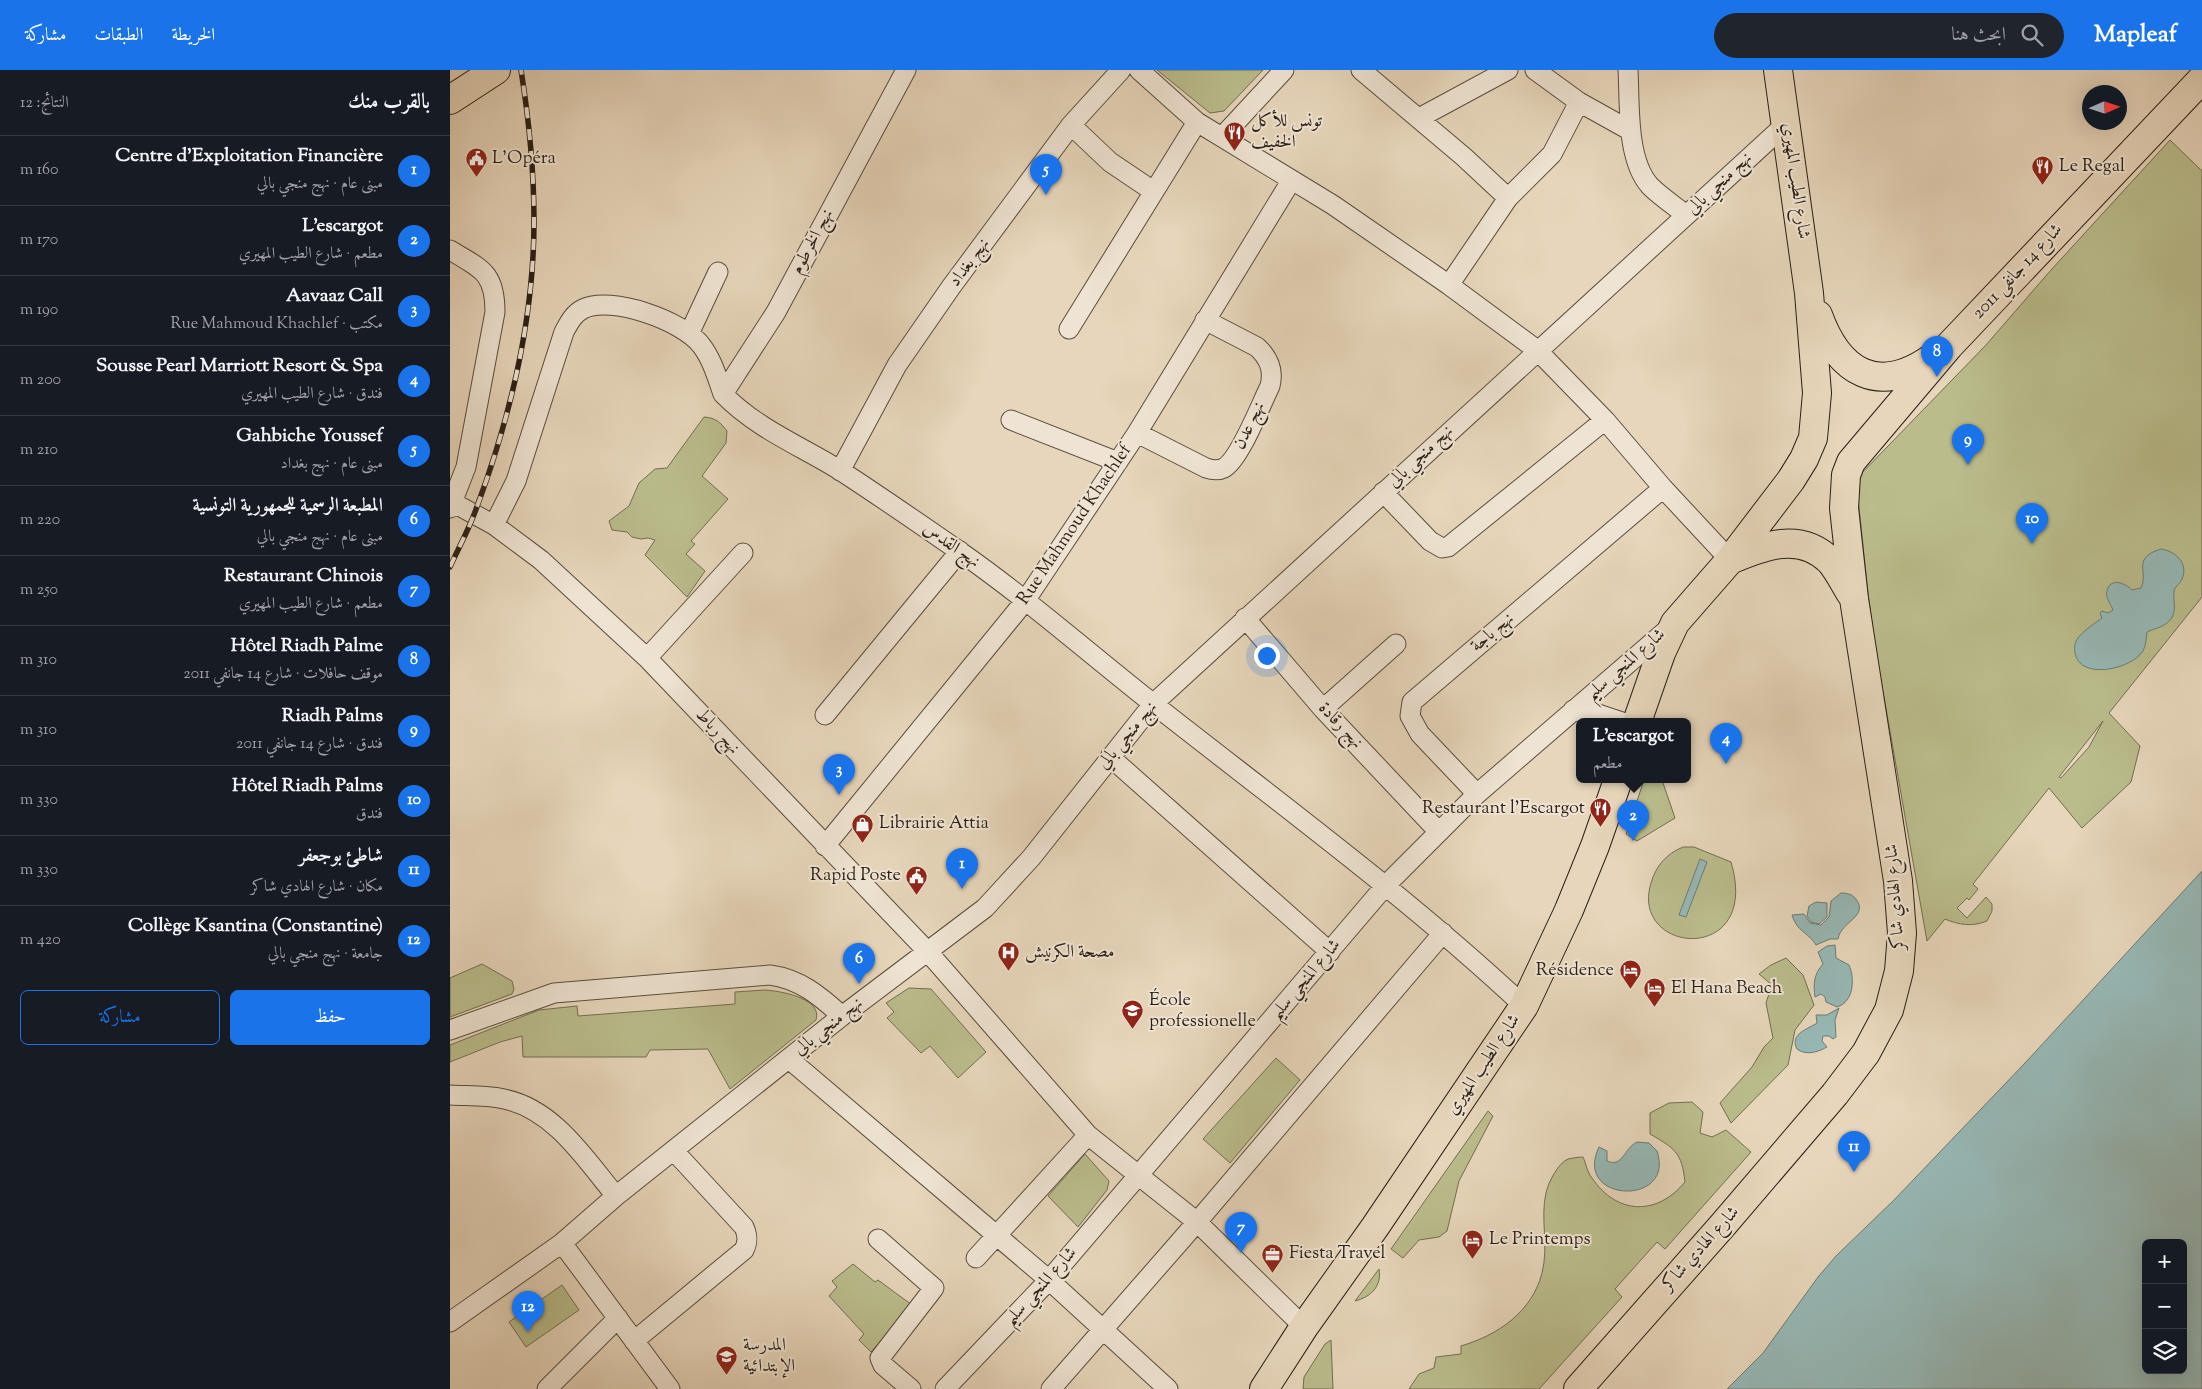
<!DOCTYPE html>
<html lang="ar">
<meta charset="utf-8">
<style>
:root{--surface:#171b24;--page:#20242c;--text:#f1f3f6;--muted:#9ea1a6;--line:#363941;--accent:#1a73e8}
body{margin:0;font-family:"Sorts Mill Goudy",Amiri,serif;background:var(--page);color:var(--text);direction:rtl}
.controls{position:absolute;right:15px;bottom:15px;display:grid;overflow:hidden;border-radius:8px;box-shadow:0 5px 20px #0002}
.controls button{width:45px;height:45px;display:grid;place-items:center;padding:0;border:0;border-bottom:1px solid var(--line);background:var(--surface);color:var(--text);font:25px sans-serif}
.compass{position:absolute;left:1632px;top:15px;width:45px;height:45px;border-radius:50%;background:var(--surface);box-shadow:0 5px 20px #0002;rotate:87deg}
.you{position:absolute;left:816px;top:585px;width:18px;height:18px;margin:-12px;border:4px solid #fff;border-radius:50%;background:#1a73e8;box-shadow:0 0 0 8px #1a73e833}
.badge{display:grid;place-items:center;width:32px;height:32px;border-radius:50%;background:var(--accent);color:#fff;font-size:16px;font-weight:700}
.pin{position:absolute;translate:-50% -41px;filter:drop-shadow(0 1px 2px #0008)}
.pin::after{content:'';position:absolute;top:26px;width:18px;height:15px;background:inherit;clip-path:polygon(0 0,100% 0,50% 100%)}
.popup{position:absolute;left:1126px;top:648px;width:115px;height:65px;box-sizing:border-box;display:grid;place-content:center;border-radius:8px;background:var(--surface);filter:drop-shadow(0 1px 4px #0005);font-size:16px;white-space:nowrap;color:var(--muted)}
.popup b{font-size:19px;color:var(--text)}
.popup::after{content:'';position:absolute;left:50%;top:100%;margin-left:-10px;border:10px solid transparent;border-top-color:var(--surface)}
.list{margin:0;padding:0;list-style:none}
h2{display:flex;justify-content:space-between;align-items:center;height:65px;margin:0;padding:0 20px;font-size:21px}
h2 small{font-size:16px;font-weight:400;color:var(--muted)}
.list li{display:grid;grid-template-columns:32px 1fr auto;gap:15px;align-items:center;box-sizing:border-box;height:70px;padding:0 20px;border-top:1px solid var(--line)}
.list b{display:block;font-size:19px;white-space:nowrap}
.list p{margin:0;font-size:16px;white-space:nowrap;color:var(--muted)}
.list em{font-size:16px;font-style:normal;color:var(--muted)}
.actions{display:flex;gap:10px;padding:15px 20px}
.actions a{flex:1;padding:11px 0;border:1px solid var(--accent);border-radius:8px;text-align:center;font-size:18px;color:var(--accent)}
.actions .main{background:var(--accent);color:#fff}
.icon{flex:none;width:28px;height:28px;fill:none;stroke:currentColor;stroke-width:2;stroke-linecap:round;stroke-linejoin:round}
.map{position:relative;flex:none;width:1752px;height:1319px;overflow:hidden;direction:ltr}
header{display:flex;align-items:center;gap:30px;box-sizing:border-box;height:70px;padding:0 25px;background:var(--accent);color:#fff}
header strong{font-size:24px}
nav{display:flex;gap:28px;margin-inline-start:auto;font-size:18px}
.search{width:350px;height:45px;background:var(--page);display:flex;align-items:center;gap:12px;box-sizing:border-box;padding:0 18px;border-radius:28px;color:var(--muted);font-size:19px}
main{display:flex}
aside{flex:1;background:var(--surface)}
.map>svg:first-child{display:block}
.green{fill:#babc8c;stroke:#726e51;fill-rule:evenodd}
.water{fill:#97b8b5;stroke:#6b7b75;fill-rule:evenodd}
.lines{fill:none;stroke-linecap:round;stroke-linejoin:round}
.street-casing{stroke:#594d3f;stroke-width:21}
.primary-casing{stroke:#2a1f16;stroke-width:30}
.street{stroke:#efe4d3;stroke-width:19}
.primary{stroke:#e7d6bb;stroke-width:28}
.rail-casing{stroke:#2a1f16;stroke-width:5.5}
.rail{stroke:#efe4d3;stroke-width:4;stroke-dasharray:11;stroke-linecap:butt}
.labels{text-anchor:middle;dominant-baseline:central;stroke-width:4;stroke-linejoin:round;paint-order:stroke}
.poi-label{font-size:18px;fill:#2a1f16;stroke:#efe4d3;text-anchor:start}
.street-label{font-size:18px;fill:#2a1f16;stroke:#efe4d3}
</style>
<header>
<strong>Mapleaf</strong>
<div class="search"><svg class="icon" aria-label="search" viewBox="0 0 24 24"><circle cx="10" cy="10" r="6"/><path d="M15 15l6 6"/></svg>ابحث هنا</div>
<nav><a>الخريطة</a><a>الطبقات</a><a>مشاركة</a></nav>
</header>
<main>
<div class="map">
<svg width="1752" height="1319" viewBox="0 0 1752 1319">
<rect width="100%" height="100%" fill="#e7d6bb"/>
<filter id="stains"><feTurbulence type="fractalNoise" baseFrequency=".004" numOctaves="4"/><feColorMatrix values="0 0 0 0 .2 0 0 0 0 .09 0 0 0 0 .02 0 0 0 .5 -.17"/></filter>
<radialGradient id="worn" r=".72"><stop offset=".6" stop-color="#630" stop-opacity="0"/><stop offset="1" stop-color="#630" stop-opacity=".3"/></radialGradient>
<path class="green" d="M707 0H813L774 41 760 43Z
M1720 70 1752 101V527L1659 643 1690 676 1681 712 1632 758 1599 718 1523 814 1528 819 1519 830 1517 828 1507 838 1517 848 1536 827 1542 834V841L1537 851C1522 857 1509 855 1495 849L1477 871 1426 582 1418 523 1406 409 1536 275 1601 200ZM1653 651 1639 677 1611 708 1609 707Z
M254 347C266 348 270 352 277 361L276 373 252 406 278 429 241 471 245 474 236 484 255 501 237 527 195 485 205 470 198 468 191 469 182 467 177 462 162 460 159 451 179 436 189 413 205 399 217 398Z
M1194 710H1212L1225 748 1187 771 1176 764Z
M1233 777H1244L1281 792C1312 896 1179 885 1201 813 1206 796 1216 784 1233 777Z
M1336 888 1353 905 1364 935 1345 960 1338 995 1281 1053 1270 1033 1302 997 1314 977 1323 968 1316 933 1322 915 1309 904 1321 895Z
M32 894 62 911 64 919 62 924 0 947V908Z
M459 918 481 919 536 982 508 1008 480 976 471 983 437 948 444 942 436 933Z
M315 920C330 921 373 928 366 950L280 1019 258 979 200 980 196 987H73L72 966 50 972 0 992V975L89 940 127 936 128 946 285 934V922Z
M826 988 850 1010 780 1093 753 1069Z
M1242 1032 1253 1042 1250 1063 1262 1067 1276 1060 1301 1082 1215 1179 1207 1172 1165 1219 1172 1227 1089 1319H959L969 1304 984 1298 986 1287 1011 1284V1276C1048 1265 1082 1242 1092 1203 1099 1176 1090 1148 1096 1123 1098 1113 1108 1093 1118 1089 1123 1088 1129 1087 1133 1087 1136 1093 1137 1102 1142 1108 1167 1145 1207 1146 1235 1112 1232 1082 1224 1078 1200 1064V1043L1219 1033Z
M1038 1041 1043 1046 1009 1111 997 1161 989 1167 969 1170 953 1188 941 1179Z
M635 1084 659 1111 657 1120 628 1157 598 1126Z
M403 1194 425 1212 428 1210 462 1235 421 1282 409 1270 414 1264 379 1226 387 1217 382 1211Z
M929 1199C932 1216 921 1227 905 1231Z
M112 1215 129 1240 76 1277 59 1252Z
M881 1270 883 1319H853L854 1307 875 1274Z"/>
<path class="water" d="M1711 479C1725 481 1739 493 1732 509 1730 514 1724 517 1724 522 1723 532 1727 540 1721 549 1715 557 1705 558 1697 562 1696 569 1696 575 1693 581 1682 599 1630 611 1625 583 1624 577 1625 572 1628 568 1634 560 1644 554 1652 548L1650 543 1652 541 1658 543 1663 540C1661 534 1655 528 1657 521 1660 507 1675 513 1682 520L1691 518C1699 502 1681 488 1711 479Z
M1250 789 1257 792 1236 847 1229 845Z
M1752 801V1319H1277L1313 1283 1368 1207 1386 1186 1445 1129 1575 993ZM1696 1173H1733V1300H1696Z
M1391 823C1397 823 1402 824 1406 829 1419 847 1391 851 1388 869H1380L1366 875C1357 861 1348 863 1342 845L1354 844 1360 853 1371 855 1379 847 1381 831Z
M1366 832 1377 833V847L1369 854 1361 852 1357 846 1359 836Z
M1385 875 1386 888 1399 895C1405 908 1404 932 1387 937L1376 932 1375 927 1371 924 1365 927C1363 914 1364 904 1373 894L1368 882 1377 876Z
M1389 938 1385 950 1386 967 1383 969 1379 966H1373L1372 971 1377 977C1368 982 1356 986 1347 979 1339 964 1358 959 1367 953L1366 945H1377Z
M1187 1072 1199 1073 1207 1081C1226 1137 1122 1133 1149 1077L1157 1081V1091C1173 1098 1174 1078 1187 1072Z"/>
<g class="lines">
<defs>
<path id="street" d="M456 0 326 242 273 324C307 359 351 376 391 401 431 427 470 454 509 481 582 532 649 592 720 647 840 741 963 832 1074 936
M689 0 747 52 883 135 999 215 1087 280 1155 350 1213 418 1280 490
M911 0 1014 87 1058 128
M1085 0 1129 32 1181 61
M1178 0C1180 34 1176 89 1200 116 1211 127 1225 136 1236 145
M969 48 1058 0
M621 55 660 92 703 121
M772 67 834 0
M0 180C31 199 45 202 45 242L16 397 0 438
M999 215 1058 128 1102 84 1129 32
M619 259 747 52
M239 264 268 202
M561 350 668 392
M687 363 756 398C762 400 768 401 774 398 790 389 811 334 820 316 824 300 819 288 807 277L755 250
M390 401 447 295 501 217 621 55 671 0
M933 422 980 471 992 478 998 477 1155 350
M0 431 44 455 91 490 197 588 478 882 638 1065 747 1152 854 1257
M44 455 66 411 114 262C119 253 123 244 133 239 161 225 233 251 251 275 262 289 267 307 273 324
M795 548 873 639 988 761
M197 588 293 483
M873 639 946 574
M1123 640 1145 643 1172 652
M375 645 510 481
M660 687 880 882
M1027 724 970 664 960 646 962 632 1213 418
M375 776 575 531 687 363 841 111
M0 960 104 923 320 905C350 909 370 926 392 946
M339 989 599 1210 718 1319
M0 1025C18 1026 37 1025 54 1029 104 1039 136 1090 166 1126
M428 1169 484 1218 430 1288 433 1295 461 1319
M112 1173 220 1319
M526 1188 638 1065
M0 1252 112 1173 166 1126 392 946 535 838 581 788 703 634 1337 53
M184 1271 294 1180C298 1172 298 1166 294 1157L224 1081
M97 1319 168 1248
M495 1319 599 1210 936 815 1027 724 1218 559
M601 1319 747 1152 993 863"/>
<path id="primary" d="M0 30 46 0
M1368 245C1389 303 1428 326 1482 288
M1280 490C1313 476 1350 461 1380 491 1388 500 1394 513 1401 524
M1187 652 1211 583 1225 553 1280 490 1341 410 1354 389 1363 368 1367 323 1359 223 1328 0
M814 1319 854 1257 925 1157 1074 936 1119 840 1145 776 1168 710
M1128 1319 1272 1156 1385 1024 1416 983 1439 940 1449 901 1452 863 1448 811 1404 529 1394 438 1396 405 1401 392 1499 276 1752 9"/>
</defs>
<use href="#street" class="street-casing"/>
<use href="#primary" class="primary-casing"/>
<use href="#street" class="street"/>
<use href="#primary" class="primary"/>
<defs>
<path id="rail" d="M0 497C8 479 18 461 25 442 60 349 84 250 84 151 84 100 79 50 71 0"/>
</defs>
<use href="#rail" class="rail-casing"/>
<use href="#rail" class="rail"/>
</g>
<defs>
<symbol id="restaurant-pin" viewBox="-11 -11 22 30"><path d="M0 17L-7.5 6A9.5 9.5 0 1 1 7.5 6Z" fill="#8f2418" stroke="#efe4d3"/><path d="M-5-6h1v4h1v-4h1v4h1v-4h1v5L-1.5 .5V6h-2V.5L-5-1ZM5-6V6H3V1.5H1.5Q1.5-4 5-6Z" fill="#fff"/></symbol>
<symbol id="civic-pin" viewBox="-11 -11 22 30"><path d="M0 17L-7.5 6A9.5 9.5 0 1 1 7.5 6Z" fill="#8f2418" stroke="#efe4d3"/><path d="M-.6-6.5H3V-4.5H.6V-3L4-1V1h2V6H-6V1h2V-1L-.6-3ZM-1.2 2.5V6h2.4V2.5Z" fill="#fff"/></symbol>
<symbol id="shop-pin" viewBox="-11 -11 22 30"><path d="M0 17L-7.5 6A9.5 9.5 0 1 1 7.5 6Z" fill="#8f2418" stroke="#efe4d3"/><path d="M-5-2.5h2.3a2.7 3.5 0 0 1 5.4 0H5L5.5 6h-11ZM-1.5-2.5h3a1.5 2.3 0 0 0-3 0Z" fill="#fff"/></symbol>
<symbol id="hospital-pin" viewBox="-11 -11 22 30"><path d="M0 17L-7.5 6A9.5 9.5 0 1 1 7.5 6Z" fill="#8f2418" stroke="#efe4d3"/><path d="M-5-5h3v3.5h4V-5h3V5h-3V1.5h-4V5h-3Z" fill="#fff"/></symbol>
<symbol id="hotel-pin" viewBox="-11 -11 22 30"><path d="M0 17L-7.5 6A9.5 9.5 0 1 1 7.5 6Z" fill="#8f2418" stroke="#efe4d3"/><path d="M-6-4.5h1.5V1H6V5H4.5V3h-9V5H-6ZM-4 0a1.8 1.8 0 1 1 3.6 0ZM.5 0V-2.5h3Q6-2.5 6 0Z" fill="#fff"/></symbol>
<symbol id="school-pin" viewBox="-11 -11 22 30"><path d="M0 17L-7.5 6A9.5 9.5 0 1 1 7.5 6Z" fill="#8f2418" stroke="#efe4d3"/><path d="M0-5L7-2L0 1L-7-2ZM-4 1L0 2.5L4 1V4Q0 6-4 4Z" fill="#fff"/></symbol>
<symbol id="office-pin" viewBox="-11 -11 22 30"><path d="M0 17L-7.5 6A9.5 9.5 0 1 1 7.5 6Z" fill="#8f2418" stroke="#efe4d3"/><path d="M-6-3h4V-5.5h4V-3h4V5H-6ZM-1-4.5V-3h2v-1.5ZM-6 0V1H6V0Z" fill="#fff"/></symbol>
</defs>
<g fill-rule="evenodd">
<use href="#restaurant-pin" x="772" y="50" width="25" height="34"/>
<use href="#civic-pin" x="14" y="76" width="25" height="34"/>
<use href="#restaurant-pin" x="1580" y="84" width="25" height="34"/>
<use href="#restaurant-pin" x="1138" y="726" width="25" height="34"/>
<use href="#shop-pin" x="400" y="742" width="25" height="34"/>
<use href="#civic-pin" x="454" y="794" width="25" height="34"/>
<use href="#hospital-pin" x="546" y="870" width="25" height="34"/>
<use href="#hotel-pin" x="1168" y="888" width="25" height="34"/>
<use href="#hotel-pin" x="1192" y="906" width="25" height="34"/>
<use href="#school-pin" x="670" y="928" width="25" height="34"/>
<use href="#hotel-pin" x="1010" y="1158" width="25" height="34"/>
<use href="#office-pin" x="810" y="1172" width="25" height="34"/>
<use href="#school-pin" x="264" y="1274" width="25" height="34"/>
</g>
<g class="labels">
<g class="poi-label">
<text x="801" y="52">تونس للأكل<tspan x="801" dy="21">الخفيف</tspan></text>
<text x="42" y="89">L'Opéra</text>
<text x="1609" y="97">Le Regal</text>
<text x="1135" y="739" text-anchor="end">Restaurant l'Escargot</text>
<text x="429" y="754">Librairie Attia</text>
<text x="451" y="806" text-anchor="end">Rapid Poste</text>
<text x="575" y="883">مصحة الكرنيش</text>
<text x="1164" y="901" text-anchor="end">Résidence</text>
<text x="1221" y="919">El Hana Beach</text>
<text x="699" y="931">École<tspan x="699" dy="21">professionelle</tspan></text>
<text x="1039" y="1170">Le Printemps</text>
<text x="839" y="1184">Fiesta Travel</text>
<text x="293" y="1276">المدرسة<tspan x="293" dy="21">الإبتدائية</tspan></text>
</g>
<g class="street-label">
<text transform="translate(1345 111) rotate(82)">شارع الطيب المهيري</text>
<text transform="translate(1270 114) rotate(-43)">نهج منجي بالي</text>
<text transform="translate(363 172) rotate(-62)">نهج الخرطوم</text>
<text transform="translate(520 193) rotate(-53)">نهج بغداد</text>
<text transform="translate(1568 202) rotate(-47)">شارع 14 جانفي 2011</text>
<text transform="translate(800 356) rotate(-64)">نهج عدن</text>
<text transform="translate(971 387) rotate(-43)">نهج منجي بالي</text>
<text transform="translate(625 455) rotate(-56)">Rue Mahmoud Khachlef</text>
<text transform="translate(501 476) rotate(35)">نهج القدس</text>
<text transform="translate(1043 563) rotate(-40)">نهج باجة</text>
<text transform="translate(1176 595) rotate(-41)">شارع المنجي سليم</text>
<text transform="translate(890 656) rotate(47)">نهج رقادة</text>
<text transform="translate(267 662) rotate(47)">نهج رباط</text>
<text transform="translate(678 666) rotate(-50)">نهج منجي بالي</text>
<text transform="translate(1446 827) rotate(-94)">شارع الهادي شاكر</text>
<text transform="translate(856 910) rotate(-50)">شارع المنجي سليم</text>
<text transform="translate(379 957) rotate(-38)">نهج منجي بالي</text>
<text transform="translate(1034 995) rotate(-56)">شارع الطيب المهيري</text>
<text transform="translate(1251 1179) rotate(-48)">شارع الهادي شاكر</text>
<text transform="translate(591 1217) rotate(-48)">شارع المنجي سليم</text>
</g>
</g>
<rect width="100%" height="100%" filter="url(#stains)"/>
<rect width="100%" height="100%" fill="url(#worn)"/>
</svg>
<div class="controls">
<button>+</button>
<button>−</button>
<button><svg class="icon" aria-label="layers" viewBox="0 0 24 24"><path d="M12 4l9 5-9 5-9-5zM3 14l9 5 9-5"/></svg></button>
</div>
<svg class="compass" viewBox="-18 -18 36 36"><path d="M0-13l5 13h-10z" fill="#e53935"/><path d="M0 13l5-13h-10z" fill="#9ea1a6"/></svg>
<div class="you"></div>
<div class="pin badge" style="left:512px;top:819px">1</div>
<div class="pin badge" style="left:1183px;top:771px">2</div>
<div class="popup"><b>L'escargot</b>مطعم</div>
<div class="pin badge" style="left:389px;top:725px">3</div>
<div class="pin badge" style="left:1276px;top:694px">4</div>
<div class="pin badge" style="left:596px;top:125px">5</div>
<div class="pin badge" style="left:409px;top:914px">6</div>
<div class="pin badge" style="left:791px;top:1183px">7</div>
<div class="pin badge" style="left:1487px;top:307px">8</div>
<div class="pin badge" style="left:1518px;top:395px">9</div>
<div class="pin badge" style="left:1582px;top:474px">10</div>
<div class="pin badge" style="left:1404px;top:1102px">11</div>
<div class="pin badge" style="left:78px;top:1262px">12</div>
</div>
<aside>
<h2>بالقرب منك<small>النتائج: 12</small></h2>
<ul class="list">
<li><span class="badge">1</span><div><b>Centre d'Exploitation Financière</b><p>مبنى عام · نهج منجي بالي</p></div><em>160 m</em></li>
<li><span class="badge">2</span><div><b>L'escargot</b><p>مطعم · شارع الطيب المهيري</p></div><em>170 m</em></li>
<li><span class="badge">3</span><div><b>Aavaaz Call</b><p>مكتب · Rue Mahmoud Khachlef</p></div><em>190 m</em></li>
<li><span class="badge">4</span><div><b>Sousse Pearl Marriott Resort &amp; Spa</b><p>فندق · شارع الطيب المهيري</p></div><em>200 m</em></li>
<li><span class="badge">5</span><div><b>Gahbiche Youssef</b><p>مبنى عام · نهج بغداد</p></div><em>210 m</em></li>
<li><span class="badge">6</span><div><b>المطبعة الرسمية للجمهورية التونسية</b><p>مبنى عام · نهج منجي بالي</p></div><em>220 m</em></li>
<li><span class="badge">7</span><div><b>Restaurant Chinois</b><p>مطعم · شارع الطيب المهيري</p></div><em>250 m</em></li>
<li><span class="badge">8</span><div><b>Hôtel Riadh Palme</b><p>موقف حافلات · شارع 14 جانفي 2011</p></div><em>310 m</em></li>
<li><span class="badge">9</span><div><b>Riadh Palms</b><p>فندق · شارع 14 جانفي 2011</p></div><em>310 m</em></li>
<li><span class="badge">10</span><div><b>Hôtel Riadh Palms</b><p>فندق</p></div><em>330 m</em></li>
<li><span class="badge">11</span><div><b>شاطئ بوجعفر</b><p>مكان · شارع الهادي شاكر</p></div><em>330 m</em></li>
<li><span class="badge">12</span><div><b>Collège Ksantina (Constantine)</b><p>جامعة · نهج منجي بالي</p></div><em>420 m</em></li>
</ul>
<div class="actions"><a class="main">حفظ</a><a>مشاركة</a></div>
</aside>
</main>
